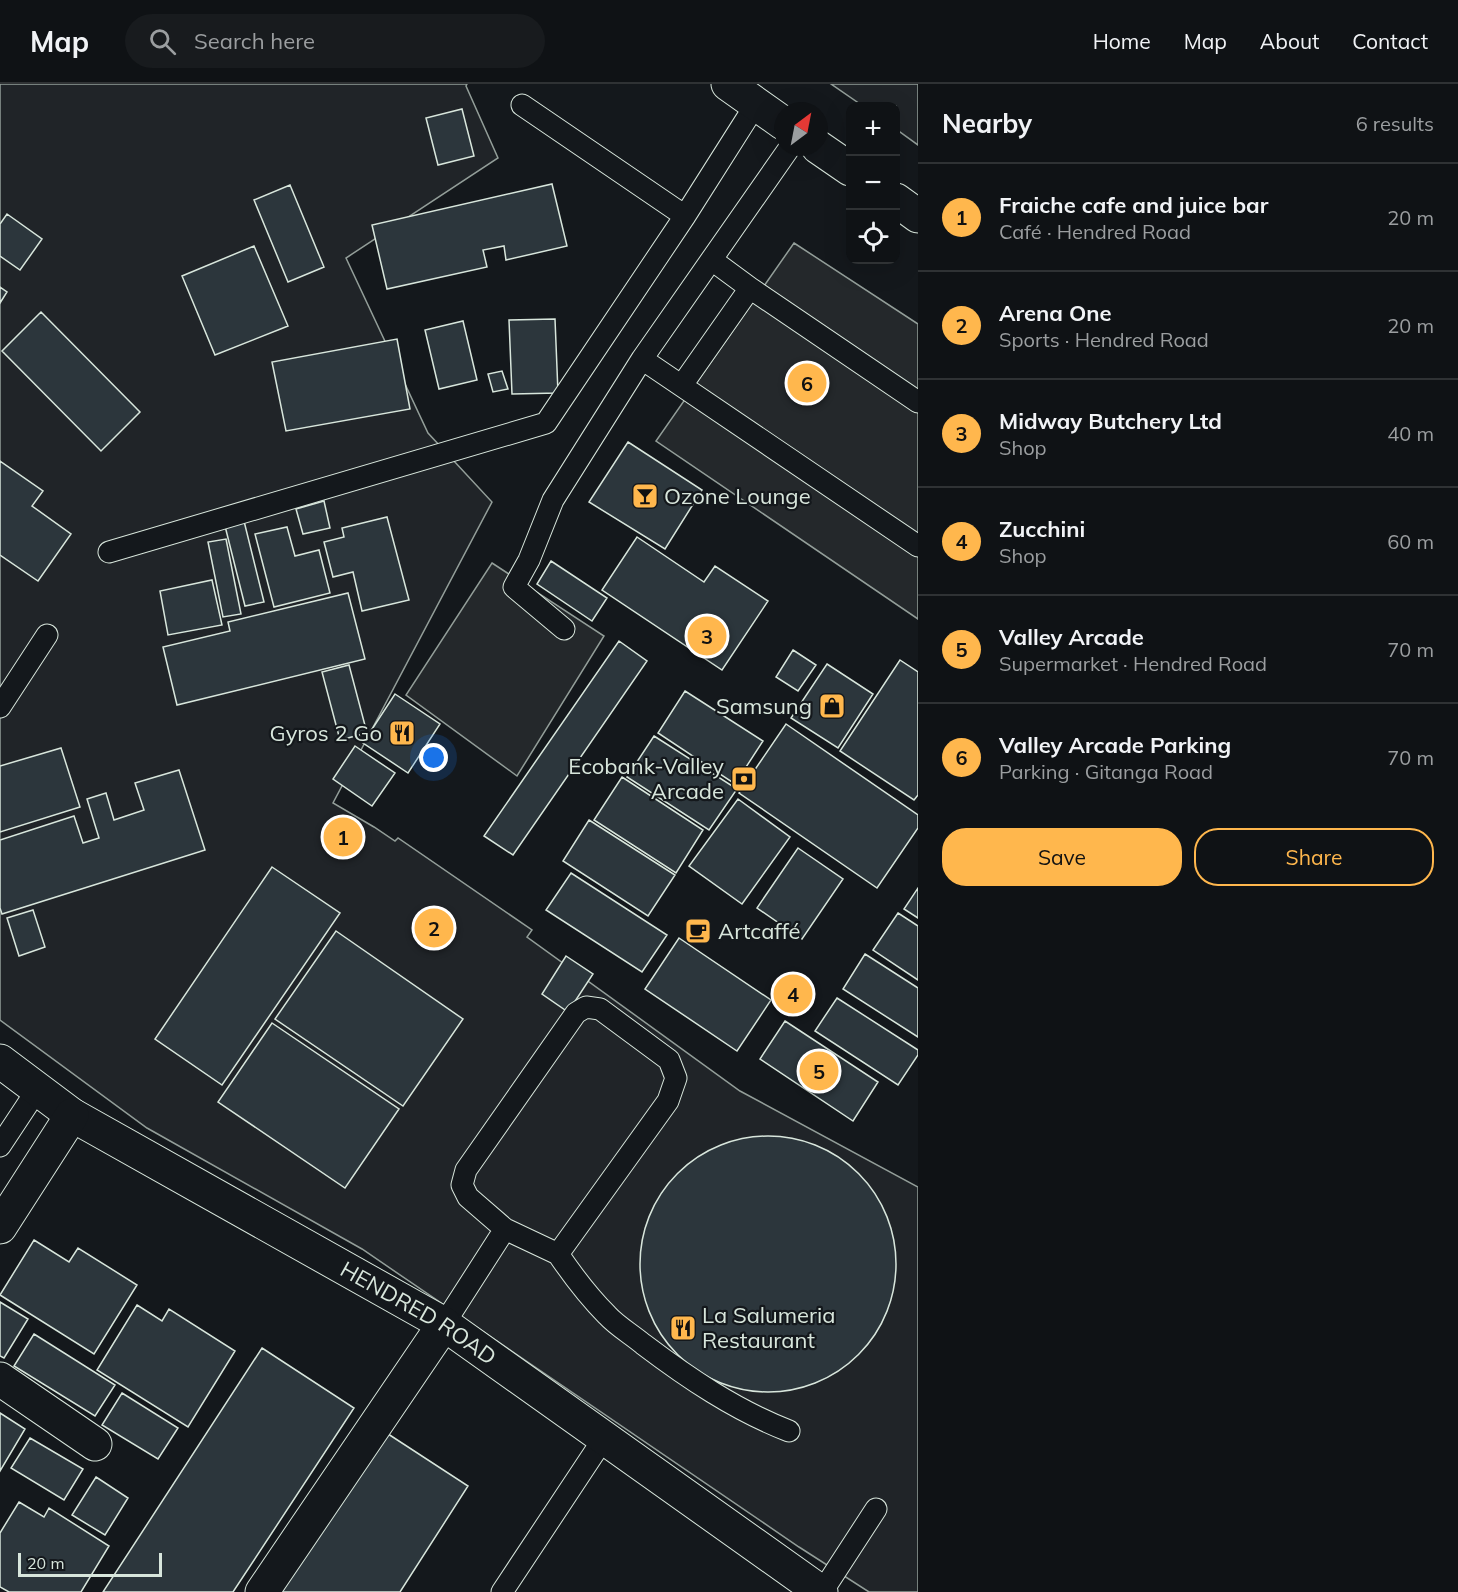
<!DOCTYPE html>
<meta charset="utf-8">
<style>
:root{--surface:#0f1215;--page:#181b1e;--text:#f1f3f6;--muted:#9b9ea0;--line:#2f3234;--accent:#ffb74d}
body{margin:0;font-family:Mulish,sans-serif;background:var(--page);color:var(--text)}
.controls{position:absolute;right:18px;top:18px;display:grid;overflow:hidden;border-radius:12px;box-shadow:0 6px 24px #0002}
.controls button{width:54px;height:54px;display:grid;place-items:center;padding:0;border:0;border-bottom:2px solid var(--line);background:var(--surface);color:var(--text);font:30px sans-serif}
.compass{position:absolute;left:774px;top:18px;width:54px;height:54px;border-radius:50%;background:var(--surface);box-shadow:0 6px 24px #0002;rotate:32deg}
.scale{position:absolute;left:18px;bottom:15px;width:144px;box-sizing:border-box;padding-left:6px;border:3px solid #d8e6dc;border-top:0;font-size:16px;line-height:21px;white-space:nowrap;color:#d8e6dc;-webkit-text-stroke:4px #14181c;paint-order:stroke}
.you{position:absolute;left:434px;top:674px;width:21px;height:21px;margin:-15px;border:4px solid #fff;border-radius:50%;background:#1a73e8;box-shadow:0 0 0 9px #1a73e833}
.badge{display:grid;place-items:center;width:39px;height:39px;border-radius:50%;background:var(--accent);color:#111;font-size:20px;font-weight:700}
.pin{position:absolute;translate:-50% -50%;border:3px solid #fff;box-shadow:0 2px 6px #0006}
.list{margin:0;padding:0;list-style:none}
h2{display:flex;justify-content:space-between;align-items:center;height:78px;margin:0;padding:0 24px;font-size:26px}
h2 small{font-size:20px;font-weight:400;color:var(--muted)}
.list li{display:grid;grid-template-columns:39px 1fr auto;gap:18px;align-items:center;box-sizing:border-box;height:108px;padding:0 24px;border-top:2px solid var(--line)}
.list b{display:block;font-size:22px;white-space:nowrap}
.list p{margin:0;font-size:20px;white-space:nowrap;color:var(--muted)}
.list em{font-size:20px;font-style:normal;color:var(--muted)}
.actions{display:flex;gap:12px;padding:18px 24px}
.actions a{flex:1;padding:14px 0;border:2px solid var(--accent);border-radius:24px;text-align:center;font-size:21px;color:var(--accent)}
.actions .main{background:var(--accent);color:#111}
.icon{flex:none;width:33px;height:33px;fill:none;stroke:currentColor;stroke-width:2;stroke-linecap:round;stroke-linejoin:round}
.map{position:relative;flex:none;width:918px;height:1508px;overflow:hidden}
header{display:flex;align-items:center;gap:36px;box-sizing:border-box;height:84px;padding:0 30px;background:var(--surface);border-bottom:2px solid var(--line)}
header strong{font-size:28px}
nav{display:flex;gap:33px;margin-inline-start:auto;font-size:21px}
.search{width:420px;height:54px;background:var(--page);display:flex;align-items:center;gap:15px;box-sizing:border-box;padding:0 21px;border-radius:33px;color:var(--muted);font-size:22px}
main{display:flex}
aside{flex:1;background:var(--surface)}
.map>svg:first-child{display:block}
.green{fill:#202428;stroke:#939e99;stroke-width:1.5}
.parking{fill:#24282b;stroke:#939e99;stroke-width:1.5}
.building{fill:#2c363c;stroke:#d8e6dc;stroke-width:1.5}
.lines{fill:none;stroke-linecap:round;stroke-linejoin:round}
.service-casing{stroke:#d8e6dc;stroke-width:23}
.minor-casing{stroke:#d8e6dc;stroke-width:35}
.secondary-casing{stroke:#d8e6dc;stroke-width:35}
.service{stroke:#14181c;stroke-width:21}
.minor{stroke:#14181c;stroke-width:33}
.secondary{stroke:#14181c;stroke-width:33}
.labels{text-anchor:middle;dominant-baseline:central;stroke-width:4.5;stroke-linejoin:round;paint-order:stroke}
.poi-label{font-size:22px;fill:#d8e6dc;stroke:#14181c;text-anchor:start}
.street-label{font-size:22px;fill:#d8e6dc;stroke:#14181c}
</style>
<header>
<strong>Map</strong>
<div class="search"><svg class="icon" aria-label="search" viewBox="0 0 24 24"><circle cx="10" cy="10" r="6"/><path d="M15 15l6 6"/></svg>Search here</div>
<nav><a>Home</a><a>Map</a><a>About</a><a>Contact</a></nav>
</header>
<main>
<div class="map">
<svg width="918" height="1508" viewBox="0 0 918 1508">
<rect width="100%" height="100%" fill="#14181c"/>
<path class="green" d="M0 0H467L466 2 498 74 346 174 428 349 492 418 333 719 374 743 395 757 398 754 532 846 527 853 740 1007 918 1103V1508H869L799 1463 362 1165 147 1044 0 936Z
M831 0H918V61L896 45V22H863Z"/>
<path class="parking" d="M794 159 918 240V535L656 357Z
M492 479 604 552 517 692 406 611Z"/>
<path class="building" d="M462 25 474 72 438 81 426 34Z
M552 100 567 162 506 176 504 162 483 166 487 183 387 205 372 141Z
M290 101 324 183 288 198 254 116Z
M7 130 42 155 20 186 0 172V140Z
M254 162 288 242 215 271 182 192Z
M0 203 7 208 0 219Z
M41 228 140 328 101 367 2 267Z
M555 235 558 309 512 310 509 236Z
M463 237 477 296 439 305 425 246Z
M397 255 410 325 286 347 272 278Z
M502 287 508 305 493 308 488 290Z
M628 358 702 406 665 465 589 418Z
M0 377 43 407 32 422 71 450 38 497 0 471Z
M324 417 330 444 303 450 296 425Z
M243 433 264 518 245 522 224 438Z
M387 433 409 516 362 527 353 488 333 493 324 458 344 453 342 444Z
M287 443 295 472 319 466 330 509 274 523 255 450Z
M637 453 704 498 715 482 768 517 722 586 602 506Z
M226 455 241 530 223 533 208 458Z
M551 477 607 514 592 537 537 500Z
M212 496 222 541 168 551 160 507Z
M348 509 365 575 177 621 163 563 230 547 228 538Z
M619 557 647 577 513 771 484 752Z
M793 566 816 581 798 607 776 593Z
M900 576 918 588V711L914 716 840 667Z
M827 580 873 610 838 664 791 634Z
M349 581 367 649 340 656 322 588Z
M685 607 763 657 735 700 658 649Z
M395 610 440 640 408 689 363 659Z
M786 640 918 731V744L877 804 739 709Z
M654 652 737 705 709 746 627 693Z
M355 662 395 689 372 722 333 695Z
M61 664 80 723 0 748V682Z
M179 686 205 766 2 830 0 824V756L74 732 83 759 99 754 87 715 106 709 114 736 144 726 135 699Z
M622 693 703 746 676 789 594 736Z
M738 715 790 753 742 820 689 782Z
M589 736 675 791 648 832 563 777Z
M798 764 843 795 802 855 757 824Z
M272 783 340 829 222 1001 155 955Z
M571 789 667 851 642 888 546 826Z
M918 804V834L904 825Z
M33 826 45 863 19 872 7 834Z
M898 829 918 842V896L873 866Z
M336 847 463 935 403 1022 275 935Z
M679 854 771 916 737 967 645 905Z
M865 870 918 904V953L843 905Z
M566 872 593 890 568 928 542 910Z
M837 914 918 966V971L898 1001 815 947Z
M785 937 878 998 853 1037 760 975Z
M272 939 399 1025 345 1104 218 1018Z
M640 1180a128 128 0 1 1 256 0a128 128 0 1 1-256 0Z
M34 1156 69 1178 78 1164 137 1201 94 1270 0 1211Z
M0 1218 28 1235 4 1274 0 1272Z
M137 1221 162 1237 169 1225 235 1267 188 1343 97 1286Z
M34 1250 115 1301 95 1332 14 1282Z
M262 1264 354 1324 233 1508H103Z
M122 1309 178 1344 158 1375 102 1341Z
M0 1329 25 1345 0 1387Z
M382 1346 468 1402 400 1508H277Z
M30 1354 83 1385 64 1416 11 1384Z
M96 1393 128 1414 105 1451 72 1431Z
M19 1418 44 1433 49 1424 109 1462 81 1508H9L0 1503V1449Z"/>
<g class="lines">
<defs>
<path id="service" d="M522 21 685 132
M790 63 642 275 918 462
M712 176 750 204
M682 301 750 204 918 318
M109 468 546 339 685 132 756 20
M564 545 514 503 529 476 553 416 642 275
M0 623 47 551
M0 1062 37 1006
M558 1170C573 1192 588 1212 607 1231 617 1242 631 1250 643 1260 688 1294 735 1326 789 1347
M444 1240 505 1145 558 1170 668 1017 676 994 669 976 600 925 586 923 576 929 466 1086 462 1101 468 1113 505 1145
M502 1508 604 1354
M822 1508 876 1425"/>
<g id="minor">
<path id="s1" d="M0 977 72 1031 444 1240 821 1508"/>
<path d="M0 1143 72 1031"/>
<path d="M0 1295 95 1360"/>
<path d="M262 1508 444 1240"/>
</g>
<path id="secondary" d="M728 0 783 39
M818 63 850 85
M896 116 918 132"/>
</defs>
<use href="#service" class="service-casing"/>
<use href="#minor" class="minor-casing"/>
<use href="#secondary" class="secondary-casing"/>
<use href="#service" class="service"/>
<use href="#minor" class="minor"/>
<use href="#secondary" class="secondary"/>
</g>
<defs>
<symbol id="bar-square" viewBox="-11 -11 22 22"><rect x="-9" y="-9" width="18" height="18" rx="4" fill="#ffb74d" stroke="#14181c"/><path d="M-6-5H6L.8 .8V4.5H3.5V6h-7V4.5H-.8V.8Z" fill="#111"/></symbol>
<symbol id="shop-square" viewBox="-11 -11 22 22"><rect x="-9" y="-9" width="18" height="18" rx="4" fill="#ffb74d" stroke="#14181c"/><path d="M-5-2.5h2.3a2.7 3.5 0 0 1 5.4 0H5L5.5 6h-11ZM-1.5-2.5h3a1.5 2.3 0 0 0-3 0Z" fill="#111"/></symbol>
<symbol id="restaurant-square" viewBox="-11 -11 22 22"><rect x="-9" y="-9" width="18" height="18" rx="4" fill="#ffb74d" stroke="#14181c"/><path d="M-5-6h1v4h1v-4h1v4h1v-4h1v5L-1.5 .5V6h-2V.5L-5-1ZM5-6V6H3V1.5H1.5Q1.5-4 5-6Z" fill="#111"/></symbol>
<symbol id="bank-square" viewBox="-11 -11 22 22"><rect x="-9" y="-9" width="18" height="18" rx="4" fill="#ffb74d" stroke="#14181c"/><path d="M-6-4H6V4H-6ZM0-2.3a2.3 2.3 0 1 0 0 4.6a2.3 2.3 0 1 0 0-4.6Z" fill="#111"/></symbol>
<symbol id="cafe-square" viewBox="-11 -11 22 22"><rect x="-9" y="-9" width="18" height="18" rx="4" fill="#ffb74d" stroke="#14181c"/><path d="M-5.5-4.5H6V0H3Q3 3.5 0 3.5H-2.5Q-5.5 3.5-5.5 0ZM3-3.2v2h1.7v-2ZM-6 4.5H4V6H-6Z" fill="#111"/></symbol>
</defs>
<g fill-rule="evenodd">
<use href="#bar-square" x="630" y="397" width="30" height="30"/>
<use href="#shop-square" x="817" y="607" width="30" height="30"/>
<use href="#restaurant-square" x="387" y="634" width="30" height="30"/>
<use href="#bank-square" x="729" y="680" width="30" height="30"/>
<use href="#cafe-square" x="683" y="832" width="30" height="30"/>
<use href="#restaurant-square" x="668" y="1229" width="30" height="30"/>
</g>
<g class="labels">
<g class="poi-label">
<text x="664" y="412">Ozone Lounge</text>
<text x="812" y="622" text-anchor="end">Samsung</text>
<text x="382" y="649" text-anchor="end">Gyros 2 Go</text>
<text x="724" y="682" text-anchor="end">Ecobank-Valley<tspan x="724" dy="25">Arcade</tspan></text>
<text x="718" y="847">Artcaffé</text>
<text x="702" y="1231">La Salumeria<tspan x="702" dy="25">Restaurant</tspan></text>
</g>
<g class="street-label">
<text stroke="none"><textPath href="#s1" startOffset="489">HENDRED ROAD</textPath></text>
</g>
</g>
</svg>
<div class="controls">
<button>+</button>
<button>−</button>
<button><svg class="icon" aria-label="locate" viewBox="0 0 24 24"><circle cx="12" cy="12" r="6"/><path d="M12 2v4M12 18v4M2 12h4M18 12h4"/></svg></button>
</div>
<svg class="compass" viewBox="-18 -18 36 36"><path d="M0-13l5 13h-10z" fill="#e53935"/><path d="M0 13l5-13h-10z" fill="#9b9ea0"/></svg>
<div class="scale">20 m</div>
<div class="you"></div>
<div class="pin badge" style="left:343px;top:753px">1</div>
<div class="pin badge" style="left:434px;top:844px">2</div>
<div class="pin badge" style="left:707px;top:552px">3</div>
<div class="pin badge" style="left:793px;top:910px">4</div>
<div class="pin badge" style="left:819px;top:987px">5</div>
<div class="pin badge" style="left:807px;top:299px">6</div>
</div>
<aside>
<h2>Nearby<small>6 results</small></h2>
<ul class="list">
<li><span class="badge">1</span><div><b>Fraiche cafe and juice bar</b><p>Café · Hendred Road</p></div><em>20 m</em></li>
<li><span class="badge">2</span><div><b>Arena One</b><p>Sports · Hendred Road</p></div><em>20 m</em></li>
<li><span class="badge">3</span><div><b>Midway Butchery Ltd</b><p>Shop</p></div><em>40 m</em></li>
<li><span class="badge">4</span><div><b>Zucchini</b><p>Shop</p></div><em>60 m</em></li>
<li><span class="badge">5</span><div><b>Valley Arcade</b><p>Supermarket · Hendred Road</p></div><em>70 m</em></li>
<li><span class="badge">6</span><div><b>Valley Arcade Parking</b><p>Parking · Gitanga Road</p></div><em>70 m</em></li>
</ul>
<div class="actions"><a class="main">Save</a><a>Share</a></div>
</aside>
</main>
